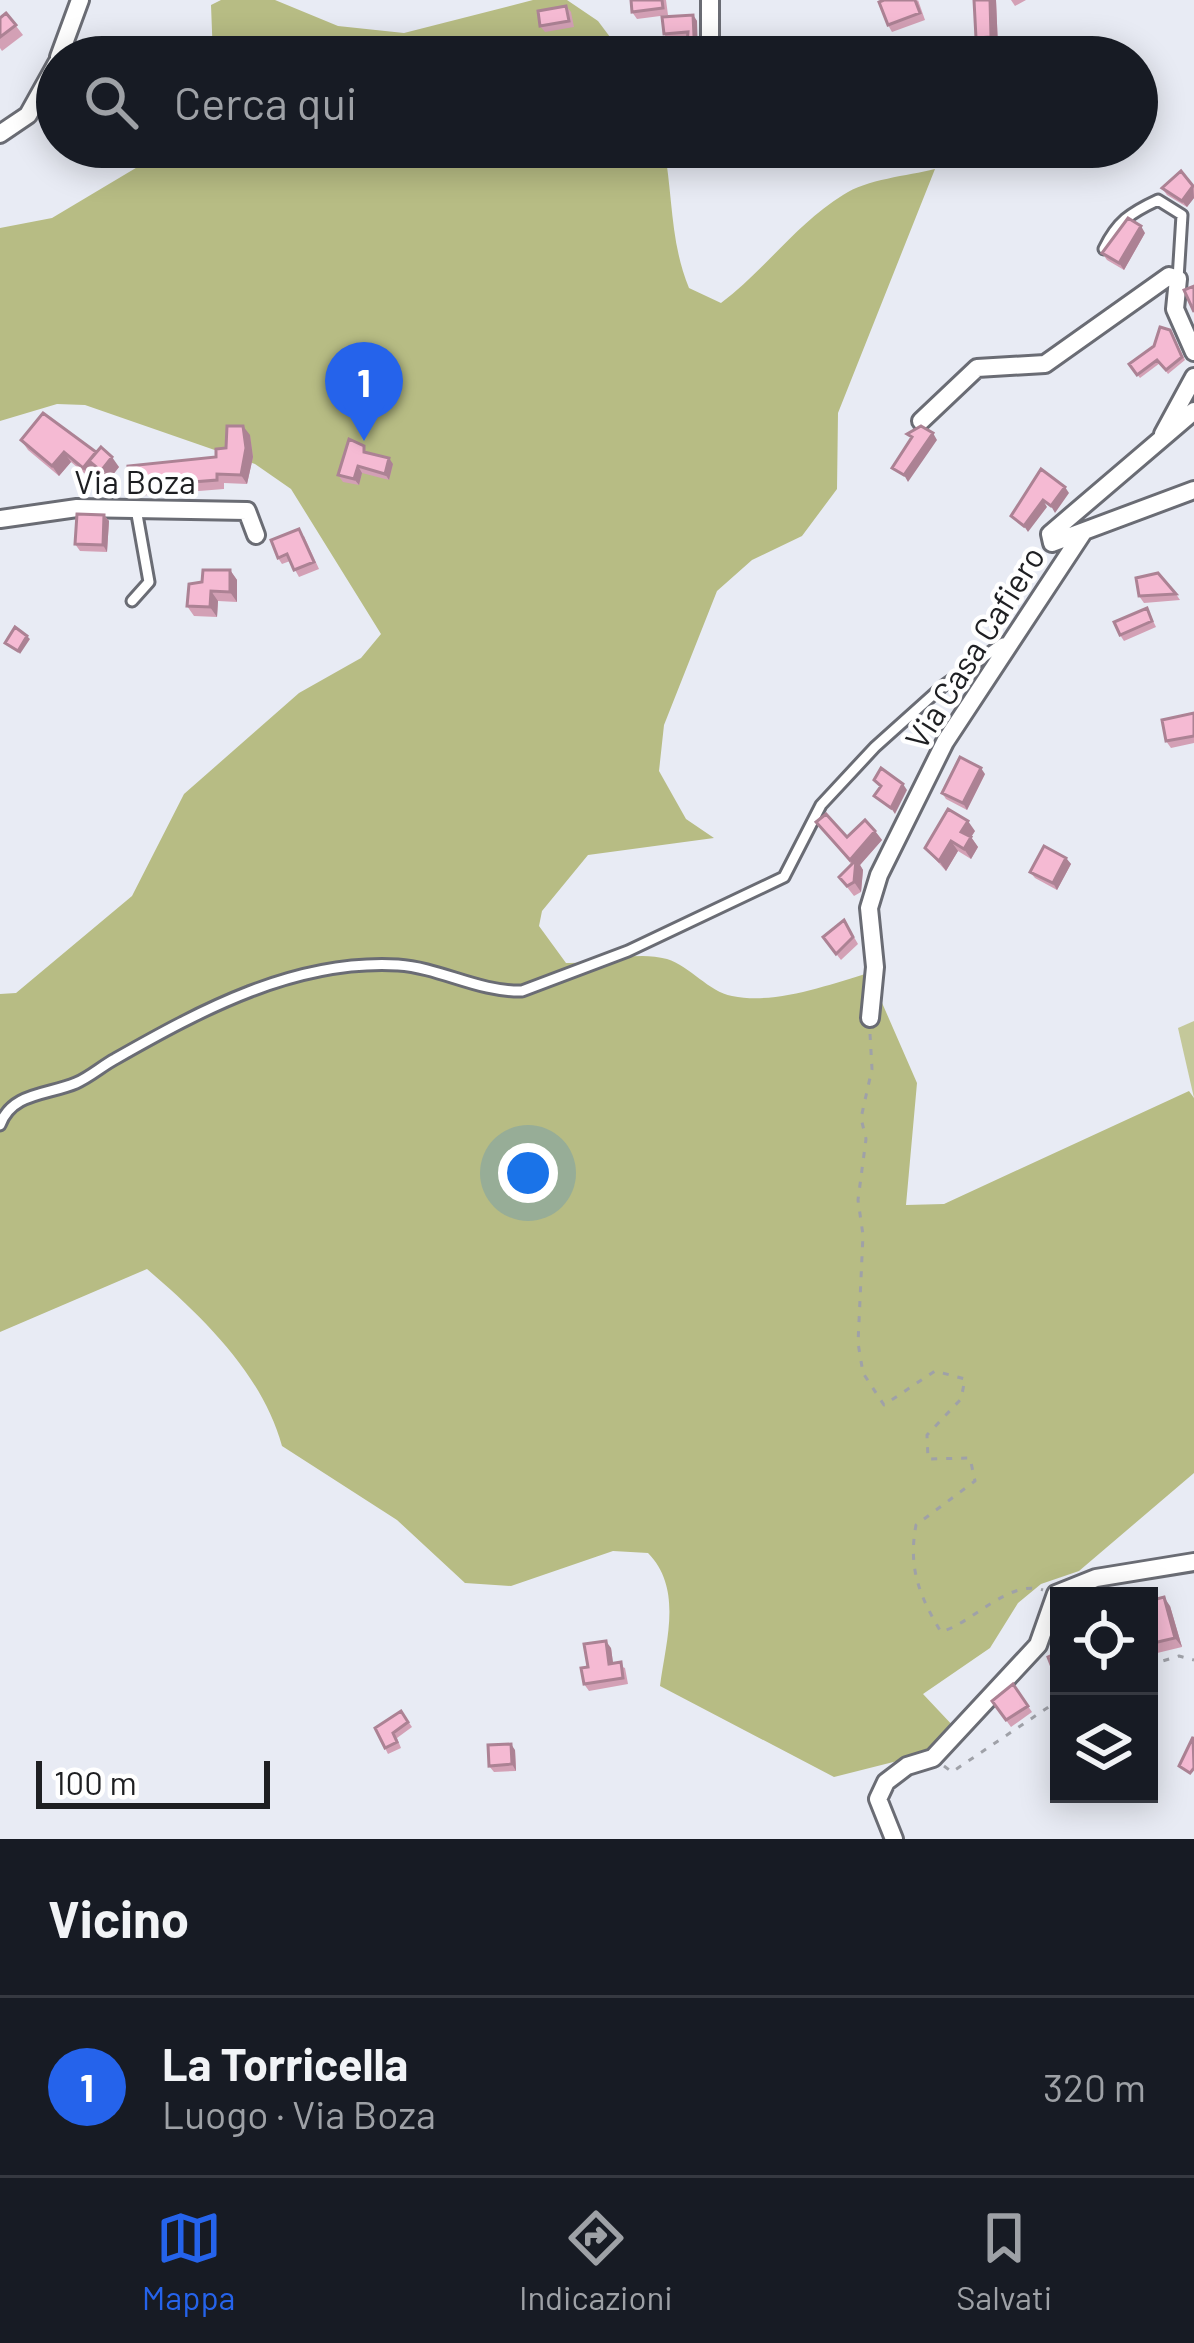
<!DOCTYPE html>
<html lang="it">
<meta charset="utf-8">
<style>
:root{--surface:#171b24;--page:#242831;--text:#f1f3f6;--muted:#9ea1a6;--line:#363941;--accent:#2563eb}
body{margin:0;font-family:Barlow,sans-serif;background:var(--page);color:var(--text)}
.controls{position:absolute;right:36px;bottom:36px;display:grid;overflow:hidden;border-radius:0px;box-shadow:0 6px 30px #0003}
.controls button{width:108px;height:108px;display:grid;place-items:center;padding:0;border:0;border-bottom:3px solid var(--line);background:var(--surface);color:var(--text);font:60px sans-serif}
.scale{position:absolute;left:36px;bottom:30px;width:234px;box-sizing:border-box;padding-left:12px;border:6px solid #1e1f22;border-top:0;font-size:33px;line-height:42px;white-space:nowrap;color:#1e1f22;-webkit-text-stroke:9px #fff;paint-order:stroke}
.you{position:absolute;left:528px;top:1173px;width:42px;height:42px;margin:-30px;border:9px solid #fff;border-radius:50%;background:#1a73e8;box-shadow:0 0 0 18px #1a73e833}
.badge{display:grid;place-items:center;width:78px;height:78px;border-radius:50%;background:var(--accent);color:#fff;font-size:39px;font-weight:700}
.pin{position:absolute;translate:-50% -99px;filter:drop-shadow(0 3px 6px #0008)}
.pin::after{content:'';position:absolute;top:63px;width:42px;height:36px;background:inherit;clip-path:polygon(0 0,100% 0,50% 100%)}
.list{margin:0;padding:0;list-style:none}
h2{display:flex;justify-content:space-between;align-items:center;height:156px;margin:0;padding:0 48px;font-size:51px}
h2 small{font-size:39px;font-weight:400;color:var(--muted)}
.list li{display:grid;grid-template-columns:78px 1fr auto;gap:36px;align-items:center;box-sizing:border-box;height:180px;padding:0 48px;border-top:3px solid var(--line)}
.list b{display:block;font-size:45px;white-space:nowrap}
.list p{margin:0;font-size:39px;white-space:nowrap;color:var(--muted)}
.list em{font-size:39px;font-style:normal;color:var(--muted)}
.icon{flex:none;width:66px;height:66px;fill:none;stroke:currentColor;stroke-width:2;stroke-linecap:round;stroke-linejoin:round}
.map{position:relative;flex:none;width:1194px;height:1839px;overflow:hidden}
.search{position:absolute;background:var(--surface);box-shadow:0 6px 30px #0003;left:36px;right:36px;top:36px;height:132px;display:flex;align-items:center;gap:30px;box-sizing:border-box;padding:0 42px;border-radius:66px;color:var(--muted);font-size:45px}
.sheet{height:336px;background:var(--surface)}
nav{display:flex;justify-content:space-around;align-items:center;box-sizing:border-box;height:168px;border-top:3px solid var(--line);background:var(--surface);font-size:33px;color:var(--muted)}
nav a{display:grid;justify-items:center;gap:6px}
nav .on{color:var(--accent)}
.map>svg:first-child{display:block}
.green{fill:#c4c89a}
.forest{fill:#b7bc84}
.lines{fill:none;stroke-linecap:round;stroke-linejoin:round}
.service-casing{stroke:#6a6c74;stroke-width:15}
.minor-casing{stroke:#6a6c74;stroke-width:22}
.path{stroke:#9fa1a8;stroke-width:3;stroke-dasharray:6 9;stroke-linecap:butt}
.service{stroke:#fff;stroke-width:9}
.minor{stroke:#fff;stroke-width:16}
.wall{fill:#d3a0b5}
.shaded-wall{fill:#ac8294}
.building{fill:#f5bad3;stroke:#ac8294;stroke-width:3}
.labels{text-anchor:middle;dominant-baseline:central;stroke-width:9;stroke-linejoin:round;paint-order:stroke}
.street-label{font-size:33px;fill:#1e1f22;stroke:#fff}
</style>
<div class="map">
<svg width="1194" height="1839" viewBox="0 0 1194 1839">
<rect width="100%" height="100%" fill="#e8ebf4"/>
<path class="green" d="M1194 1021V1098L1178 1028Z"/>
<path class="forest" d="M221 0H275L338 26 404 33 533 0H567L598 21 625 57H213L211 5Z
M171 147H664C673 196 670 242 689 288L721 303C765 270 796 224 843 195 867 179 907 176 935 169L838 413 837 489 802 536 752 560 717 591 664 725 659 771 686 819 714 838 588 855 542 911 539 926 566 963C599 964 634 950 667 959 690 966 709 992 732 996 776 1005 827 985 869 973L917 1083 906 1205 944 1204 1189 1091 1194 1098V1473L1079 1571 1041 1584 1018 1603 990 1648 923 1694 955 1728 929 1753 834 1777 660 1686C666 1640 683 1589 648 1553L613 1551 511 1586 465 1583 397 1520 282 1446C262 1374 203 1317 147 1269L0 1332V994L16 993 132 896 184 794 299 693 361 658 381 634 291 489 255 464 85 405 57 404 0 421V228L52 218Z"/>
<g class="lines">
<defs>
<path id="service" d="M1104 249C1117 222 1130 213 1158 200L1182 215 1178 279
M132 601 149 582 136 509
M0 1125C12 1092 48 1095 76 1083 90 1077 102 1066 115 1059 201 1010 295 959 398 965 441 968 478 992 522 991L628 951 784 877 821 805 875 747 943 686 1003 643"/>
<path id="minor" d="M710 0V57
M59 57 80 0
M0 134 28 115 57 63
M1194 411 1050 534 1052 543 1194 490
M921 421 977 368 1045 364 1169 276 1178 279 1175 309 1194 352
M1163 434 1194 377
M0 519 77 508 247 511 256 535
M870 1018 875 967 869 908 879 875 945 742 1084 531
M894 1839 878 1799 886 1782 907 1766 933 1758 1038 1645 1056 1594 1096 1578 1194 1562"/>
</defs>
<use href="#service" class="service-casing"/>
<use href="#minor" class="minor-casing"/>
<path class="path" d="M870 1034 872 1069 861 1118 866 1139 858 1200 863 1235 858 1343 863 1373 884 1405 935 1371 965 1379 961 1399 927 1435 928 1459 970 1458 975 1481 916 1525C908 1568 919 1595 941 1632 974 1622 1009 1579 1043 1590
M1149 1665 1179 1656 1194 1660
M944 1766 952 1772 1059 1700"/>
<use href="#service" class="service"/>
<use href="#minor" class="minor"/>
</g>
<path class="wall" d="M631 0H666L668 15 637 19 632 12Z
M918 0 925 20 892 32 888 25Z
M974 0H996L998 47 983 48 976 38Z
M1011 0H1026L1015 6Z
M566 6 571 12 574 27 545 32 540 26Z
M6 13 23 35 2 51 0 48V18Z
M693 15 697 21 687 38 668 40 664 34Z
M1181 171 1194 188V198L1187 207 1167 195 1162 188Z
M1145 233 1124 270 1107 260 1102 253Z
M1170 330 1185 360 1168 374 1160 363 1140 378 1129 364 1154 346Z
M250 435 253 457 247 484 224 483V489L136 496 130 487 216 457 226 448Z
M21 440 96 453 119 467 108 481 96 471 90 478 71 462 59 476 28 450Z
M369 453 393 464 389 480 362 473 359 485 343 482 338 475Z
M104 515 109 521 107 552 80 551 75 544Z
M304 536 319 569 299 577 290 561 282 564 278 558Z
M230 570 237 580V602L218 601 217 617 194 616 187 606 202 582Z
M1176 594 1180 600 1144 603 1139 596Z
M1147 608 1156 627 1124 641 1120 635Z
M1194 713V743L1171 748 1166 741Z
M985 774 967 810 946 799 942 793Z
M816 822 847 837 875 831 882 840 860 865 863 870 861 892 854 896 839 877 852 865Z
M975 831 971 837 978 847 971 859 958 851 946 871 925 848Z
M1066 858 1071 864 1057 890 1035 878 1030 872Z
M844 920 858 944 841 960 823 937Z
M1149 1601 1170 1606 1182 1647 1149 1655Z
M611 1648 613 1663 625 1668 628 1684 589 1691 584 1684 588 1667Z
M1013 1684 1032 1712 1011 1727 992 1701Z
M401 1711 412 1727 397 1738 401 1748 388 1754 385 1748Z
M515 1750 516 1771 494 1772 489 1766Z"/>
<path class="shaded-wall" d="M990 0H996L998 47 991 37Z
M693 15 697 21 698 57H695Z
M1193 186 1194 198 1187 207 1182 201Z
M1141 226 1145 233 1124 270 1119 263Z
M243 426 250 435 253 457 247 484 241 475Z
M933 433 937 440 908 482 904 475Z
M64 452 71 462 59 476 52 466Z
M96 452 89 461 96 471 90 478 83 468Z
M112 457 119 467 108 481 101 471Z
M389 458 393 464 389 480 385 474Z
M358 466 362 473 359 485 354 479Z
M1065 487 1069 493 1055 513 1051 506Z
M1043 500 1047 507 1028 532 1024 526Z
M104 515 109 521 107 552 103 545Z
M230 570 237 580V602L230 592Z
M211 591 218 601 217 617 210 607Z
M27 636 30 639 20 654 18 651Z
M981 768 985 774 967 810 963 803Z
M903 784 907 790 895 814 891 808Z
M968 821 975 831 971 837 978 847 971 859 964 849 961 832Z
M875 831 882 840 860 865 863 870 861 892 854 882 855 868 850 860Z
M951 841 958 851 946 871 939 861Z
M1066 858 1071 864 1057 890 1053 883Z
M1164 1597 1170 1606 1182 1647 1175 1638Z
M606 1641 611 1648 614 1670 609 1664Z
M511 1744 515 1750 516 1771 512 1764Z"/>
<path class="building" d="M631 0H662L663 8 632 12Z
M884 0H915L920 13 888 25 879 2Z
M974 0H990L991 37 976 38Z
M566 6 569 21 540 26 538 11Z
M6 13 16 25 0 37V18Z
M693 15 695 57H686L688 32 664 34 662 17Z
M1181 171 1193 186 1182 201 1162 188Z
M1128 218 1141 226 1119 263 1102 253Z
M1194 286V312L1184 290Z
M1160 327 1170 330 1182 357 1166 370 1157 360 1137 375 1129 364 1154 346Z
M43 413 96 452 83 468 64 452 52 466 21 440Z
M227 426H243L246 448 241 475 217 474V480L130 487 128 466 216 457V449L226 448Z
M921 426 933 433 904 475 892 468 912 437 907 434Z
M349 439 364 446V452L389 458 385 474 358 466 354 479 338 475Z
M101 447 112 457 101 471 89 461Z
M1041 469 1065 487 1051 506 1043 500 1024 526 1011 516Z
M77 514 104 515 103 545 75 544Z
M299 529 314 562 294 570 287 554 278 558 271 540Z
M203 570H230V592L211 591 210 607 187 606 189 584 202 582Z
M1158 573 1176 594 1139 596 1136 578Z
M1147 608 1152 621 1120 635 1114 622Z
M15 627 27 636 18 651 5 643Z
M1194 713V736L1166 741 1162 720Z
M960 757 981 768 963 803 942 793Z
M881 768 903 784 891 808 874 796 881 786 874 780Z
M948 809 968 821 961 832 971 837 964 849 951 841 939 861 925 848Z
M826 814 847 837 865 820 875 831 850 860 816 822Z
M1044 846 1066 858 1053 883 1030 872Z
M856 860 854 882 847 886 839 877Z
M844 920 853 937 836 954 823 937Z
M1164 1597 1175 1638 1149 1644V1601Z
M606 1641 609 1664 621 1662 623 1678 584 1684 581 1668 588 1667 584 1644Z
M1059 1652V1685L1048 1657Z
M1013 1684 1028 1706 1006 1720 992 1701Z
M401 1711 408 1722 393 1733 397 1742 385 1748 375 1728Z
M1193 1737 1194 1768 1190 1773 1179 1766Z
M511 1744 512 1764 489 1766 488 1745Z"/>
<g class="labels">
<g class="street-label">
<text x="135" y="481">Via Boza</text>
<text transform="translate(974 647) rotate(-58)">Via Casa Cafiero</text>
</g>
</g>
</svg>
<div class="controls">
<button><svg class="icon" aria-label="locate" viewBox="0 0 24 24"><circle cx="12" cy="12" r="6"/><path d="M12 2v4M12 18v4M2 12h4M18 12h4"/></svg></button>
<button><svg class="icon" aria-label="layers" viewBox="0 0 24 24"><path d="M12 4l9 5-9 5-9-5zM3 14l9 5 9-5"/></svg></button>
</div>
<div class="scale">100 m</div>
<div class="you"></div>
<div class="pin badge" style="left:364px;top:441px">1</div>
<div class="search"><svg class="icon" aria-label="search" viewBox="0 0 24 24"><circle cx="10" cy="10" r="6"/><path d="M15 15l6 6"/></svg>Cerca qui</div>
</div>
<section class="sheet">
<h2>Vicino<small></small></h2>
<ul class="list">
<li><span class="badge">1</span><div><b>La Torricella</b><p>Luogo · Via Boza</p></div><em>320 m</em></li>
</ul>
</section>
<nav>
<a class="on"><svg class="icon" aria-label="map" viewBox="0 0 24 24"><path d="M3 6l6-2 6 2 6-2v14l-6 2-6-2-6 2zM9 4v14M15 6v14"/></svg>Mappa</a>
<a><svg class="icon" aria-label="directions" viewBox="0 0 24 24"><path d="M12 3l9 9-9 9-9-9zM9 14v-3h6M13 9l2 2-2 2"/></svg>Indicazioni</a>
<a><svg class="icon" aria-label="saved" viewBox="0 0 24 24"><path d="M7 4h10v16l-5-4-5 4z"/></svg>Salvati</a>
</nav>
